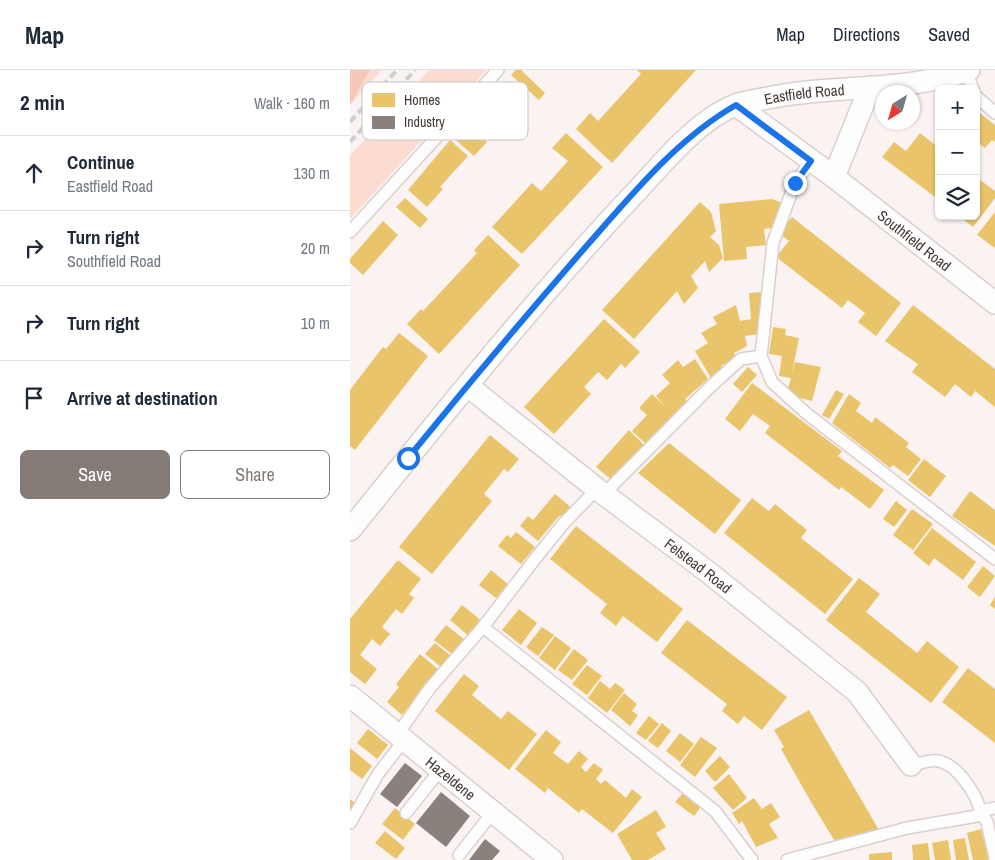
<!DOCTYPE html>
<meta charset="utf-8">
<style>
:root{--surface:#fff;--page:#f6f6f7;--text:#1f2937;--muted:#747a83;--line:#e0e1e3;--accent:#847b77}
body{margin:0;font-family:"Archivo Narrow",sans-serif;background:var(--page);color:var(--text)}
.controls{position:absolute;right:15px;top:15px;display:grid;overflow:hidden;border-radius:8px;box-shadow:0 1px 4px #0004}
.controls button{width:45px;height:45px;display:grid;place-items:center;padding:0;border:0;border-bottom:1px solid var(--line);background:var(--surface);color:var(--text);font:25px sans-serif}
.compass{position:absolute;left:525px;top:15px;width:45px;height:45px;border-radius:50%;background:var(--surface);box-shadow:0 1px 4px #0004;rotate:217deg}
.stop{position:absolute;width:15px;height:15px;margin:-11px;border:4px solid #1a73e8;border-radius:50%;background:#fff}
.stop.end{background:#1a73e8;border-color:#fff;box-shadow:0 1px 5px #0008}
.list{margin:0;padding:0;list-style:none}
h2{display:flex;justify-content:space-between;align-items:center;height:65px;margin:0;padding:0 20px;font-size:21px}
h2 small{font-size:16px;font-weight:400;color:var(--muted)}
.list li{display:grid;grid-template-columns:32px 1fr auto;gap:15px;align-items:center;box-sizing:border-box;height:75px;padding:0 20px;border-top:1px solid var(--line)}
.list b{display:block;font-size:19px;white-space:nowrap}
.list p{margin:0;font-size:16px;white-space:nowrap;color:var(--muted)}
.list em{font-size:16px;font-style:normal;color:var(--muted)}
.actions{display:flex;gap:10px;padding:15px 20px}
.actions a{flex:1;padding:11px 0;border:1px solid var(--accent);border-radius:8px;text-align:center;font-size:18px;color:var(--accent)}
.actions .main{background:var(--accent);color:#fff}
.icon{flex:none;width:28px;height:28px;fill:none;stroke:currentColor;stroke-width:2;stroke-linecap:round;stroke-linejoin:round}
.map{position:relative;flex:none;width:645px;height:790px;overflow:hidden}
header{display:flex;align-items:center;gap:30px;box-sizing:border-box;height:70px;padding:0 25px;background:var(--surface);border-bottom:1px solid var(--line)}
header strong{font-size:24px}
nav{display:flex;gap:28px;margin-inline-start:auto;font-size:18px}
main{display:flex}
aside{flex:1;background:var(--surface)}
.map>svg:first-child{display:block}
.green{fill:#fcdbd1}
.forest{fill:#f6c6b7}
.homes{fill:#e9c46a}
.industry{fill:#8a817c}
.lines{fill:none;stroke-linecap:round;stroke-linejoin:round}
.service-casing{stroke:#d9d0ce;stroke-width:14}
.minor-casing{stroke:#d9d0ce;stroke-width:24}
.service{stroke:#fefdfd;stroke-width:11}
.minor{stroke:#fefdfd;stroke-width:21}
.rail{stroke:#d1cece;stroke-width:4;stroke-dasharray:8 4;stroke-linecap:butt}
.route{stroke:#1a73e8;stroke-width:6}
.labels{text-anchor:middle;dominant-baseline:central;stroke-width:5;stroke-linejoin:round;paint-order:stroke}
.street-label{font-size:15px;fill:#453a36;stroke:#fff}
.key{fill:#fff;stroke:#c7c4c3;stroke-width:1}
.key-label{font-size:14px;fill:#453a36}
</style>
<header>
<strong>Map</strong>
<nav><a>Map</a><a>Directions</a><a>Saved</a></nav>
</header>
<main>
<aside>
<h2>2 min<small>Walk · 160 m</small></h2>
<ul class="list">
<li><svg class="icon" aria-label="ahead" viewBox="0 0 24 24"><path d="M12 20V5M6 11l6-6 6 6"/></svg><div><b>Continue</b><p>Eastfield Road</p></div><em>130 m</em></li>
<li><svg class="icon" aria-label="right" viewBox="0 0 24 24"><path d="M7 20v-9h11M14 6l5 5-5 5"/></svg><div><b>Turn right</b><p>Southfield Road</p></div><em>20 m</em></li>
<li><svg class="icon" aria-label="right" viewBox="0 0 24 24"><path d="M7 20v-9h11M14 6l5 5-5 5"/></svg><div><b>Turn right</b></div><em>10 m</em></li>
<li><svg class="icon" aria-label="arrive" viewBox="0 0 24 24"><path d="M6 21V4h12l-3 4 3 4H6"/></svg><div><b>Arrive at destination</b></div></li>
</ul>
<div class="actions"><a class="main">Save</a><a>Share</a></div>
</aside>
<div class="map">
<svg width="645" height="790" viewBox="0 0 645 790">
<rect width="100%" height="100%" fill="#faf3f1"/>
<path class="green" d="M20 0H32L0 35Z
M79 0H136L0 149V86Z"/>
<path class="forest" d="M0 0H20L0 35Z"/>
<path class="homes" d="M166 0H171L195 23 189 30 161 5Z
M287 0H346L262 93 226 59 240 43 248 51 291 4Z
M626 40 645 55V72L642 70 635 78 626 71Z
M113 50 137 72 124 86 100 65Z
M216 63 253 97 172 184 142 157 182 113 191 121 218 91 202 78Z
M570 63 589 78V130L532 87 544 72 556 81Z
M100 70 118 86 90 117 93 119 77 137 58 120Z
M626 107 645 121V128L623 157 609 146H626Z
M55 128 78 149 70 158 46 137Z
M422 129 432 133 423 158 414 159 416 175 396 177 397 189 374 191 369 134Z
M350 132 361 142 366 161 360 167 369 175 373 188 359 202 355 191 341 206 348 218 334 234 327 221 284 269 252 240Z
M645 142V178L627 165Z
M442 147 551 233 526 266 508 252 515 243 498 230 492 238 426 187 439 171 429 163Z
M33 151 48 165 13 205 0 193V189Z
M138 165 170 195 89 284 57 254 71 239 73 241 127 183 124 180Z
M413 222 409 264 395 266 397 276 384 283 387 287 371 296 374 300 361 308 345 281 358 273 351 263 367 254 363 247 386 235 390 251 401 249 399 223Z
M563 235 645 299V337L625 321 621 327 605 314 595 327 562 302 568 294 535 271Z
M254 249 290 282 275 298 271 294 257 310 248 302 234 317 241 324 204 364 174 337Z
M423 257 436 259 435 265 449 268 442 303 445 292 471 297 462 331 450 328 438 318 441 308 429 306 432 286 419 284Z
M49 263 78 286 5 380 0 376V320L33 277 36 279Z
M345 289 358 309 335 329 337 331 295 373 282 361 297 345 289 338 302 324 317 338 306 326 320 313 312 305 328 290 333 297Z
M398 297 407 305 392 322 383 314Z
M402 313 492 381 488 386 534 420 520 439 491 417 489 420 415 363 420 356 403 344 390 361 375 349Z
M486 320 494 324 479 349 472 345Z
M499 324 511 333 506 341 522 353 525 347 559 373 556 377 571 389 558 406 543 395 540 398 482 353Z
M279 360 294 375 263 411 246 397Z
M140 365 169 389 158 402 154 399 134 424 142 431 82 504 49 477Z
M319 373 391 430 365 464 288 403Z
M574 389 596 406 580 427 558 410Z
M620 421 645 440V476L602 446Z
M205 424 223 439 218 444 209 446 188 471 170 456 178 446 183 450Z
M402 428 419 441 425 434 457 460 451 468 503 509 475 544 374 463Z
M546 431 557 440 544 457 533 449Z
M562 439 583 454 563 480 543 465Z
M226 456 333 539 307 572 273 546 266 556 250 543 257 534 200 489Z
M582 458 626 492 613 510 584 488 579 496 563 483Z
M166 462 185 477 171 494 148 476 157 465 161 468Z
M48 490 71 509 59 524 64 528 52 544 46 539 32 557 40 564 30 576 22 569 10 585 27 599 15 614 0 602V549Z
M633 496 645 506 630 527 617 517Z
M141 500 158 514 146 528 129 515Z
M509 508 530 524 516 542 567 583 577 571 609 597 581 633 476 550Z
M645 527V539L640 535Z
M112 535 133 552 121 568 100 550Z
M169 539 187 553 171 575 152 560Z
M337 550 437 627 412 660 394 646 388 654 372 641 377 634 311 583Z
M96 555 115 570 103 585 84 570Z
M192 557 204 565 188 586 176 577Z
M205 566 221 578 205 600 189 588Z
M85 573 101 586 91 597 75 584Z
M224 579 238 590 222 610 208 600Z
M70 584 89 600 52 645 37 632 49 617 46 614Z
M237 595 252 606 237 625 222 614Z
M618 598 645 619V673L592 632Z
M114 604 129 616 122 625 151 649 158 641 187 664 159 700 85 641Z
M250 611 260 619 265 613 275 620 257 643 238 628Z
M274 623 287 634 282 641 288 645 280 656 261 640Z
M459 640 529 760 484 770 461 732 431 679 434 677 424 660Z
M299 646 309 654 296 670 286 663Z
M312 653 321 661 308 678 298 671Z
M18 659 38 675 27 689 7 673Z
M196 660 211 672 203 683 218 694 229 681 238 689 231 697 236 702 244 693 253 700 246 709 251 714 255 710 276 728 282 719 292 727 263 763 232 739 229 743 198 718 195 723 165 699Z
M330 663 344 674 330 692 316 681Z
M351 667 367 678 345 707 330 695Z
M0 678 22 696 12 709 0 700Z
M370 686 380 697 365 712 355 701Z
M379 704 397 728 383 740 363 718Z
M333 723 351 737 344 746 325 732Z
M404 728 412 739 421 733 430 747 419 754 428 768 406 777 392 751 389 754 382 743Z
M0 729 6 734 0 741Z
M45 738 65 754 53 770 32 754Z
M306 740 316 757 306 763 316 779 298 790H282L267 764Z
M631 759 639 790H623L617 763Z
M35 761 55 778 46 789 25 773Z
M615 768 619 790H606L603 770Z
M598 770 601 790H585L582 773Z
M578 773 580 790H563L562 775Z
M542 782V790H519V784Z"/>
<path class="industry" d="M55 693 72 706 47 737 30 724Z
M91 722 120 746 96 777 66 753Z
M135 769 150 781 142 790H119Z"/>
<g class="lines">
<defs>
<path id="service" d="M616 1 623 19
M626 26 645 43
M461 91 445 113 423 173 411 286 422 312 456 343 645 489
M0 162 148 0
M254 424 360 317 391 289 411 286
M133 557 365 741 402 790
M48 664 80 618 133 557 185 489 214 453 247 419
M645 738 630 741 637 752 645 788
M56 743 91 699
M0 753 28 704 55 669
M109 785 143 742
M437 790 557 758 627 746 630 741C627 724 607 695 589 691 581 689 569 694 561 695"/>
<g id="minor">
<path id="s1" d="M386 35 484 107 645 233"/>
<path d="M484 107 520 17"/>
<path id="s2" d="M118 316 247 419 358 502 507 622 561 695"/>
<path id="s3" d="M0 460C92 346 184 230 285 123 312 94 348 49 386 35 396 31 408 30 418 28 484 14 554 23 619 0"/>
<path id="s4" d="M0 626 202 790"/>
</g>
</defs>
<use href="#service" class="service-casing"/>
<use href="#minor" class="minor-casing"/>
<use href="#service" class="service"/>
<use href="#minor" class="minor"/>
<path class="rail" d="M0 52 47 0
M0 72 65 0"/>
</g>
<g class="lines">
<path class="route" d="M58 388C115 318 173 249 233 180 279 128 325 70 386 35L461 91 445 113"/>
</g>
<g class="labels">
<g class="street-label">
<text stroke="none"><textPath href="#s3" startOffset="646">Eastfield Road</textPath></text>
<text stroke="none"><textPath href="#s1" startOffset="224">Southfield Road</textPath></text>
<text stroke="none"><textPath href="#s2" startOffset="292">Felstead Road</textPath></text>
<text stroke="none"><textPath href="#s4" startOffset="130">Hazeldene</textPath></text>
</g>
</g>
<rect x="12" y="12" width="166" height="58" rx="8" class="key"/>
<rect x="22" y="23" width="23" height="14" fill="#e9c46a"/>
<rect x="22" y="46" width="23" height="13" fill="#8a817c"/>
<g class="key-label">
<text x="54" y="35">Homes</text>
<text x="54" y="57">Industry</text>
</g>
</svg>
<div class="controls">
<button>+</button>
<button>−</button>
<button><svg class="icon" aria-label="layers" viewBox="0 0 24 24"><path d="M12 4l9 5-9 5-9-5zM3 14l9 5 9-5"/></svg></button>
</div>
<svg class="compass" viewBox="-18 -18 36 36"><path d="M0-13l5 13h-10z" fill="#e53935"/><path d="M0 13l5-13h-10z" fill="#747a83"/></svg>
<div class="stop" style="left:58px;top:388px"></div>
<div class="stop end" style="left:445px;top:113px"></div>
</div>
</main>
